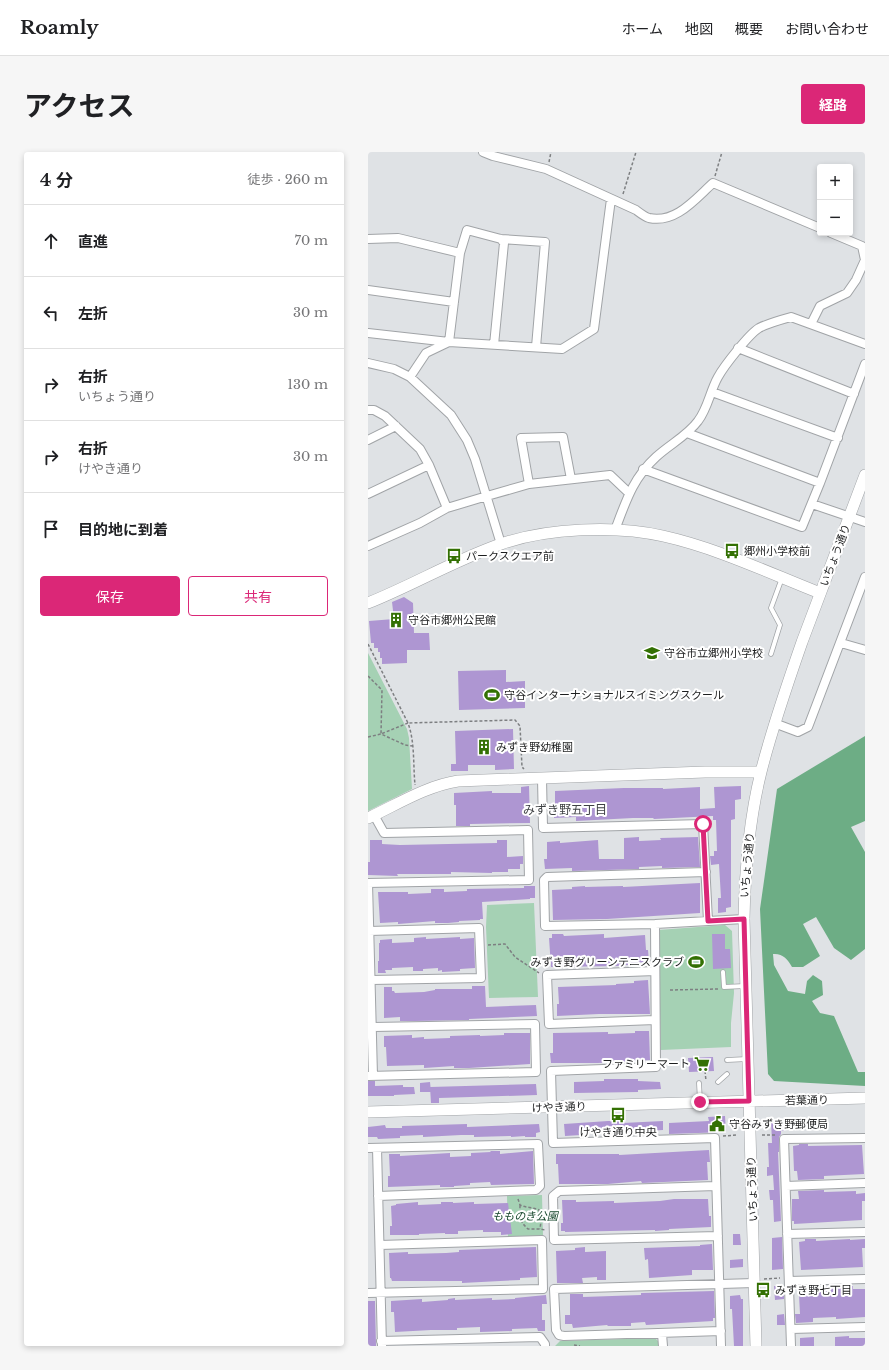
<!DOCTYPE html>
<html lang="ja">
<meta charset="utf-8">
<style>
:root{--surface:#fff;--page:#f6f6f6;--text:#202124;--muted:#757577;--line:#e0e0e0;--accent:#db2777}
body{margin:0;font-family:"Libre Baskerville","Noto Sans JP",serif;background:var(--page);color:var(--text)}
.controls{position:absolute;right:12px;top:12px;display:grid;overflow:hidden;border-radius:4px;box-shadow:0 2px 6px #0003}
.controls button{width:36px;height:36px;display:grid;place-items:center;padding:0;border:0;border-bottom:1px solid var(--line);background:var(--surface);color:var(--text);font:20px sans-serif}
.stop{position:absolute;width:12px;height:12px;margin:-9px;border:3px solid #db2777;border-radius:50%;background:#fff}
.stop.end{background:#db2777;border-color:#fff;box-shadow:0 1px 4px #0008}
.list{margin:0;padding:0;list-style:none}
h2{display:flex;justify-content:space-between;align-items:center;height:52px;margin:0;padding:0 16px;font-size:17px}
h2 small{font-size:13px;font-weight:400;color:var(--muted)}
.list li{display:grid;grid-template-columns:26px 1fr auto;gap:12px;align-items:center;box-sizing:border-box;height:72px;padding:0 16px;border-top:1px solid var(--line)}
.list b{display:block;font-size:15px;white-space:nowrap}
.list p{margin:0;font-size:13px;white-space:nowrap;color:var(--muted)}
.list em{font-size:13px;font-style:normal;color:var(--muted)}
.actions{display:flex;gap:8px;padding:12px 16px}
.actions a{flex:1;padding:9px 0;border:1px solid var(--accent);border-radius:4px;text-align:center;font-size:14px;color:var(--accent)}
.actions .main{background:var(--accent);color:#fff}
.icon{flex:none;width:22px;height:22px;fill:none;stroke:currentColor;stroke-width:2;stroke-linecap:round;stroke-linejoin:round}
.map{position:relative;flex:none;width:497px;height:1194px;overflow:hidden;border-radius:4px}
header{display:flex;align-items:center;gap:24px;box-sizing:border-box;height:56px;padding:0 20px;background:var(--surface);border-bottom:1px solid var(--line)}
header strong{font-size:19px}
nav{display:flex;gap:22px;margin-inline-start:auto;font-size:14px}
.intro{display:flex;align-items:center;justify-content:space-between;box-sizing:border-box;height:96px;padding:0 24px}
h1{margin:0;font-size:28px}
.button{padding:10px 18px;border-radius:4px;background:var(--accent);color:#fff;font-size:14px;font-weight:700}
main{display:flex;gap:24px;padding:0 24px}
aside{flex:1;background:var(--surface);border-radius:4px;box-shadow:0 2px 6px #0003}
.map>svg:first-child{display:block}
.green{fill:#a5d1b4}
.forest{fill:#6dad85}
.building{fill:#ae96d2}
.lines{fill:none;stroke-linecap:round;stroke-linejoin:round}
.lane-casing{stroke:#a1a4a7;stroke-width:5.5}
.street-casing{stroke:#a1a4a7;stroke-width:10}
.secondary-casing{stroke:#a1a4a7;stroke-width:12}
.path{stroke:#7d7f81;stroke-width:1.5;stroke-dasharray:3 2;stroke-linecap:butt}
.lane{stroke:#fff;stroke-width:4}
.street{stroke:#fff;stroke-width:8}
.secondary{stroke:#fff;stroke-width:11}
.route{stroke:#db2777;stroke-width:5}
.labels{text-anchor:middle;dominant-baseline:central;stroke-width:4;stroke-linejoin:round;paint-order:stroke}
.poi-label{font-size:11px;fill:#1d1e1f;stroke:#fff;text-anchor:start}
.street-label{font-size:11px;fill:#1d1e1f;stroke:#fff}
.park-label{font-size:11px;font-style:italic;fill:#17482d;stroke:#fff}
.neighbourhood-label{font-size:12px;fill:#3e4143;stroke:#fff}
</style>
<header>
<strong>Roamly</strong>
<nav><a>ホーム</a><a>地図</a><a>概要</a><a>お問い合わせ</a></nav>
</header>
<div class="intro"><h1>アクセス</h1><a class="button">経路</a></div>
<main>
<aside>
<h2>4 分<small>徒歩 · 260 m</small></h2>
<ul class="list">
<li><svg class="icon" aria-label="ahead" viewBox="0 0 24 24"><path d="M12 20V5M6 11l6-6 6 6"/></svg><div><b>直進</b></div><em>70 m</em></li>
<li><svg class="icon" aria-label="left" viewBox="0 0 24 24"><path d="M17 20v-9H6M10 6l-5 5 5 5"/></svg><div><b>左折</b></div><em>30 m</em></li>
<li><svg class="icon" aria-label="right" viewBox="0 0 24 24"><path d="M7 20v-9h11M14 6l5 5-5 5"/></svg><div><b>右折</b><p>いちょう通り</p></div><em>130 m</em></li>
<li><svg class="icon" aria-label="right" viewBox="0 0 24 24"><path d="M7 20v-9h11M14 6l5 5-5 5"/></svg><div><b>右折</b><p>けやき通り</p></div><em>30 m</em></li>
<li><svg class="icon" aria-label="arrive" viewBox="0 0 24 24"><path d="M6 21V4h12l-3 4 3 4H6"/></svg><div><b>目的地に到着</b></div></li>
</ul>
<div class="actions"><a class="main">保存</a><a>共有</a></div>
</aside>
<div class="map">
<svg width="497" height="1194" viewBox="0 0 497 1194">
<rect width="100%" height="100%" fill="#dfe2e5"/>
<path class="green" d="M0 501 39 577 41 586 44 637 0 659Z
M166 751 170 845 121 846 118 775 119 753Z
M357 773 364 779 366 841 363 871V895L293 898 290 778Z
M174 1043 175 1084 140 1086 139 1044Z
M287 1186 290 1189 291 1194H187L192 1189Z"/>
<path class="forest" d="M497 584V669L483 675 497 700V797L483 808 466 796 448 765 435 772 452 804 435 815H424C420 807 414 801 405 802L406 813 420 839 437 842 439 829 445 823 454 829 455 843 444 849 452 861 466 864 490 920H497V934L406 929 400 922 392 757 409 637Z"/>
<path class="building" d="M36 445 45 451 46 481H61L62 498H39V511L14 512V506H12V500H10V496H6V491H3L1 469 26 467 24 450Z
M138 518V530L157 529V556L91 558 90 519Z
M145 577 146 617 127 618V613H100V619H83V612H88L87 579Z
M161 634 162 671 102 672V674H88V653H86V641L124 639V641H153V635Z
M373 634V647L367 648V667L363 668V755L358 756V760L350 761V746H353L351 712 343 713 342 704H346V699H349L348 668H345V664L286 667 285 666H265L208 669V665L186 666V657H187V639L256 636H295V637L332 635V657L347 656 346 635Z
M271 685V689L293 688 292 686 330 685 332 715 294 716V714L271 715V717L204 719V716L177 717 176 707H179V690L192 689V691L230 688 231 707H256V686Z
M2 688H14V692L32 693 129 691V688H139V705L155 704V712H152V717H140V720H124V721L83 720V722H29L30 724 0 723V710H2Z
M332 731V761L239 767 185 768 184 738 204 737V735L217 734V735L255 734V735Z
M156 734H167V746H162V747L114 750 115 767H112V768L91 769V770L80 771H67V769L30 772V770L12 771 10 740H40V742L63 741V737H76V740L99 739V737L156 736Z
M184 782H195L196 784 236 782V786L277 783 278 798H280L281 810 260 811V813H252V814L183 815 181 786H184Z
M344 782H357V797H362L363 816 345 817Z
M58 785V787L92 785V787L106 786 107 816 92 817V819L74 820V818L70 819V816L55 817V819H45V815L24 816V818H17L18 821H10V809H11V791H12V788L24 787V791L46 790V786Z
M280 828 282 862H231L189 864V852H191L190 835 248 833V832L266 831V829Z
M104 834H117L118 855 168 853 169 864 101 867V868L47 869H32V865L16 866V835H24V839H26L27 841 56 840 67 838V837H104Z
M267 879H281L282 908 230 911H183L182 901H185V881L240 880V882L267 881Z
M136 881H162V912L101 916H86V914L56 916V913L19 914 18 895H16V884L44 883V886L56 885V887L82 886V884L112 883V884L136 883Z
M345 905 346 919 321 920 320 906Z
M236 927H270V929L292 930 293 937 270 938V940L206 941V930L236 929Z
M0 929H7V934L35 933V935H46L47 942 26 943V944H0Z
M62 930 63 940H52V931Z
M168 932 169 943 71 946V951H63L62 935Z
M357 964 358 980 301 982V971L341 969 340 965Z
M442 967V968L456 967V976L432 977V975L417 976V978L413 979V982L411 985V1000H410L413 1069 406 1070 405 1048H402L401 1038H406L405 1023 399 1024V1015H401L400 991H404L403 968Z
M240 969H255V971L295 969V978L260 980V978L235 979V980L213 981V983L197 984 196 972Z
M99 972V975L171 972 172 980 168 981V985H157V984L143 985V984L106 985V983H93L55 985V983L32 984V986L10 987 9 985H0V975L9 974 17 973 18 976H34V974Z
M431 992H440V994L494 993 496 1022 456 1024V1027L430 1028 429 1019H426L425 994 431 993Z
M341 998 342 1010H339L340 1028 274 1031 273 1029 240 1032H191L190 1012H188V1002H251V1003Z
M122 999H132V1002L165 999 166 1032 123 1033 122 1030 102 1031V1033L86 1034V1035H72V1033L20 1035V1024H22L21 1002H32V1004L82 1001V1005L103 1004V1001L123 1000Z
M456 1038V1040L488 1039V1042L497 1041V1049H494V1068L426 1072V1069H424V1047H431L430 1039Z
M306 1047H340L341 1064H343V1075L301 1077V1078L287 1079V1078L197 1080V1079H193V1071H195L194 1048H208V1050L246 1049V1051L292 1049Z
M50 1050V1053L73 1052V1050H85V1051L106 1050V1052L140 1051 144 1082 133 1083V1080H115V1078L90 1079V1082H77V1081L51 1082V1083H22V1074H24L23 1054 28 1053V1052Z
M365 1082H372L373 1093H365Z
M414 1085 415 1117 404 1118V1086Z
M437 1087H448V1089L482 1087V1088L497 1087V1096H494L495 1115 433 1118 431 1090 437 1089Z
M344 1092 345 1118H324V1123L281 1126 280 1107 277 1108 276 1096 332 1094V1093Z
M168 1095 169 1125 152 1126V1128L94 1131V1129H24L23 1126H22L21 1101 40 1100V1102L78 1101 91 1100V1098Z
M217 1095V1100L238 1099V1128H229V1125L214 1126 215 1131H189L188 1099 207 1098V1096Z
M375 1107V1115L362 1116V1108Z
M406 1134H413V1136H416V1147L407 1148Z
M457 1134H485V1137H497V1165L468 1167V1165L445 1166V1170L428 1171 427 1162H432L431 1143H432V1138L457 1137Z
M346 1139 347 1166H345V1169L278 1173 277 1170 263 1171V1174H240L239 1173 205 1176 204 1172H197V1163H202V1142H215V1145L273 1143V1141Z
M178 1143 179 1152H174V1168H177V1179H170L169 1176 144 1177V1179L112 1180V1175L89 1176V1178H63L27 1180 26 1160H23V1149L54 1147V1150L80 1148V1147L87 1146V1148L124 1146V1148L147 1147V1146Z
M372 1143 373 1147H375V1194H366L364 1157H362V1144Z
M0 1149H7L8 1194H0Z
M416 1162 417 1173H409V1163Z
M481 1184V1186H497V1194H467V1185Z
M446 1185V1194H432V1186Z"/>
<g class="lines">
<defs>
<path id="lane" d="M403 502 412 473 403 456 414 426
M355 820 356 835 377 834
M359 908 379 907
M350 930 359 922
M331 931 332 949"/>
<path id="street" d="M115 0 125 4 178 17 268 58C272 61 277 65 281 66 308 72 328 46 345 31L452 76
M463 81 494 94 497 108
M0 87 30 86 92 101
M0 138 86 150
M443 172 452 154 479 141 488 128 497 108
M0 181 81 190 92 101 99 78 133 87 177 90 168 195
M126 193 136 91 133 87
M370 196 486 242
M0 211 26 217 42 225 83 263 99 288 107 307 133 392
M42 225 58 201 81 190 194 197 226 177 243 47
M344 240 470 286
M0 258H6L17 264 52 297 61 313 79 356
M319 281 452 331
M0 288 28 274
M275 317 434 375 452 331 497 212
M161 332 153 286 195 285 203 327
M0 342 61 313
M444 352 497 370
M247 378C258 349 265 326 288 305 302 292 319 284 330 269 340 256 342 239 350 225 356 214 381 182 391 176 401 171 412 168 423 165L497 192
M0 394 52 371 79 356 119 344 161 332 242 323 261 341
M473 491 497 498
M406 571 430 580 440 575 497 425
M174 626 175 676 335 672 340 769
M338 720 179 725 176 728 177 774 287 772 376 767
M0 731 161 728 160 678 16 681 6 663
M0 731 5 924
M287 772 288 915 183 919 185 991 347 986 353 1194
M1 779 111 776 113 826 3 828
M287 819 179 823 181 872 287 868
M0 924 168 920 167 872 5 875
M0 996 170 992 172 1034 168 1038 10 1044
M9 996 14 1194
M348 1034 191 1039 185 1044 186 1088 350 1084
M418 1034 497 1031
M419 1082 497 1080
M421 1129 497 1127
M0 1141 175 1137 174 1088 12 1093
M423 1177 497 1175
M353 1179 196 1184 191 1183 188 1178 186 1137 386 1131
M294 1182 295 1194
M13 1189 172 1185 177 1192V1194
M423 1194 416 987 497 986"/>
<path id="secondary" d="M0 451C45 433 87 408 133 392 179 376 248 373 295 384 349 396 401 421 452 441
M0 666C30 652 58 634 90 629L337 620H393
M0 960 497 946
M388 1194 376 767C377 717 381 668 393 620 404 576 419 533 434 490 455 434 476 379 497 323"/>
</defs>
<use href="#lane" class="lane-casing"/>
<use href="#street" class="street-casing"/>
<use href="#secondary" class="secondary-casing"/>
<path class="path" d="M181 10 183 0
M347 24 354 0
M255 42 268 0
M0 492 40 571 147 568 152 574 154 615 156 617
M0 524 14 538 13 582 40 571C47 590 45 612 47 633
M0 585 13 582 37 593 45 594
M120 793 137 792 147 805 171 821
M302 838 350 837
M337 919 338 929
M394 983H409
M355 984 369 983
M150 1047 152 1053C158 1056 165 1055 171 1058L173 1069 172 1077
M152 1053C152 1064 151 1069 160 1077H172L177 1078
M396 1127 412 1126
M206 1193 212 1194"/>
<use href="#lane" class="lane"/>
<use href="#street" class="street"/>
<use href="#secondary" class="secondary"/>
</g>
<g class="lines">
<path class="route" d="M332 950 381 949 376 767 340 769 335 672"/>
</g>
<defs>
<symbol id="bus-bare" viewBox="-9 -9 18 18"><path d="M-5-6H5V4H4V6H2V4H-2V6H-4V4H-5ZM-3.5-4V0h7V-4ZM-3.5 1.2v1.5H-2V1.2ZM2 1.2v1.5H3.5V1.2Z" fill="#337003" stroke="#fff" stroke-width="2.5" paint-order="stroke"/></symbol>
<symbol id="building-bare" viewBox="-9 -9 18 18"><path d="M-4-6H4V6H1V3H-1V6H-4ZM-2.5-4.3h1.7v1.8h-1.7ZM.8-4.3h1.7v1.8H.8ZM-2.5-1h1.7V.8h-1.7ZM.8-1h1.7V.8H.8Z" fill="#337003" stroke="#fff" stroke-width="2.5" paint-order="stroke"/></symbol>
<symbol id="school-bare" viewBox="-9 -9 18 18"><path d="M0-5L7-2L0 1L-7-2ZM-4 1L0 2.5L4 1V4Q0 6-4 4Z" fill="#337003" stroke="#fff" stroke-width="2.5" paint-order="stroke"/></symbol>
<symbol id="stadium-bare" viewBox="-9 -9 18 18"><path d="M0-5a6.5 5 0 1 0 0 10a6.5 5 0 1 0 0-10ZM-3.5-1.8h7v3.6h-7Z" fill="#337003" stroke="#fff" stroke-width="2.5" paint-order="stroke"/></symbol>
<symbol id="supermarket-bare" viewBox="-9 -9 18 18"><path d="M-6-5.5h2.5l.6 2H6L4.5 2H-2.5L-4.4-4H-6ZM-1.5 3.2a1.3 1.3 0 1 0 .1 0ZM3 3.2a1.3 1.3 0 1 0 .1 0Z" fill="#337003" stroke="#fff" stroke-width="2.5" paint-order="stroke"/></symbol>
<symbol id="civic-bare" viewBox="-9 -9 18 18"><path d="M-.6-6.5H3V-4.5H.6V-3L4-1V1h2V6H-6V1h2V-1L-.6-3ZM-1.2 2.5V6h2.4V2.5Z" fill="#337003" stroke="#fff" stroke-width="2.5" paint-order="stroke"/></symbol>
</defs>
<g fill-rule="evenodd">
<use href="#bus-bare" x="353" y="388" width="22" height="22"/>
<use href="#bus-bare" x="75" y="393" width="22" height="22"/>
<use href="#building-bare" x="17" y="457" width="22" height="22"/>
<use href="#school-bare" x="273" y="490" width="22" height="22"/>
<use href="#stadium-bare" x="113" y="532" width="22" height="22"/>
<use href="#building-bare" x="105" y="584" width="22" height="22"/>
<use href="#stadium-bare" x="317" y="799" width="22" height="22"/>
<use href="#supermarket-bare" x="323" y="901" width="22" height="22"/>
<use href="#bus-bare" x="239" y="952" width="22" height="22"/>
<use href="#civic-bare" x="338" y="961" width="22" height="22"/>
<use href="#bus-bare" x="384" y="1127" width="22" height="22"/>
</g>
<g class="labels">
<g class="poi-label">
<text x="376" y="399">郷州小学校前</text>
<text x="98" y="404">パークスクエア前</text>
<text x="40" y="468">守谷市郷州公民館</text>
<text x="296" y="501">守谷市立郷州小学校</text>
<text x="136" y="543">守谷インターナショナルスイミングスクール</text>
<text x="128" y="595">みずき野幼稚園</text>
<text x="316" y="810" text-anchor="end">みずき野グリーンテニスクラブ</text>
<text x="322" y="912" text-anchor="end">ファミリーマート</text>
<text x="361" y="972">守谷みずき野郵便局</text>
<text x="250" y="980" text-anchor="middle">けやき通り中央</text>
<text x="407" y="1138">みずき野七丁目</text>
</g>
<g class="street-label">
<text transform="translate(467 403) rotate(-69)">いちょう通り</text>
<text transform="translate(379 713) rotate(-85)">いちょう通り</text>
<text transform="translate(439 948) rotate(-1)">若葉通り</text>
<text transform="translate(191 955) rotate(-2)">けやき通り</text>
<text transform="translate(384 1037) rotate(-92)">いちょう通り</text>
</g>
<g class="park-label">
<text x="157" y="1064">もものき公園</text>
</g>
<g class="neighbourhood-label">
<text x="197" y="657">みずき野五丁目</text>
</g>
</g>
</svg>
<div class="controls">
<button>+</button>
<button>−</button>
</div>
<div class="stop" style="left:335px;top:672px"></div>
<div class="stop end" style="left:332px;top:950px"></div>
</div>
</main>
